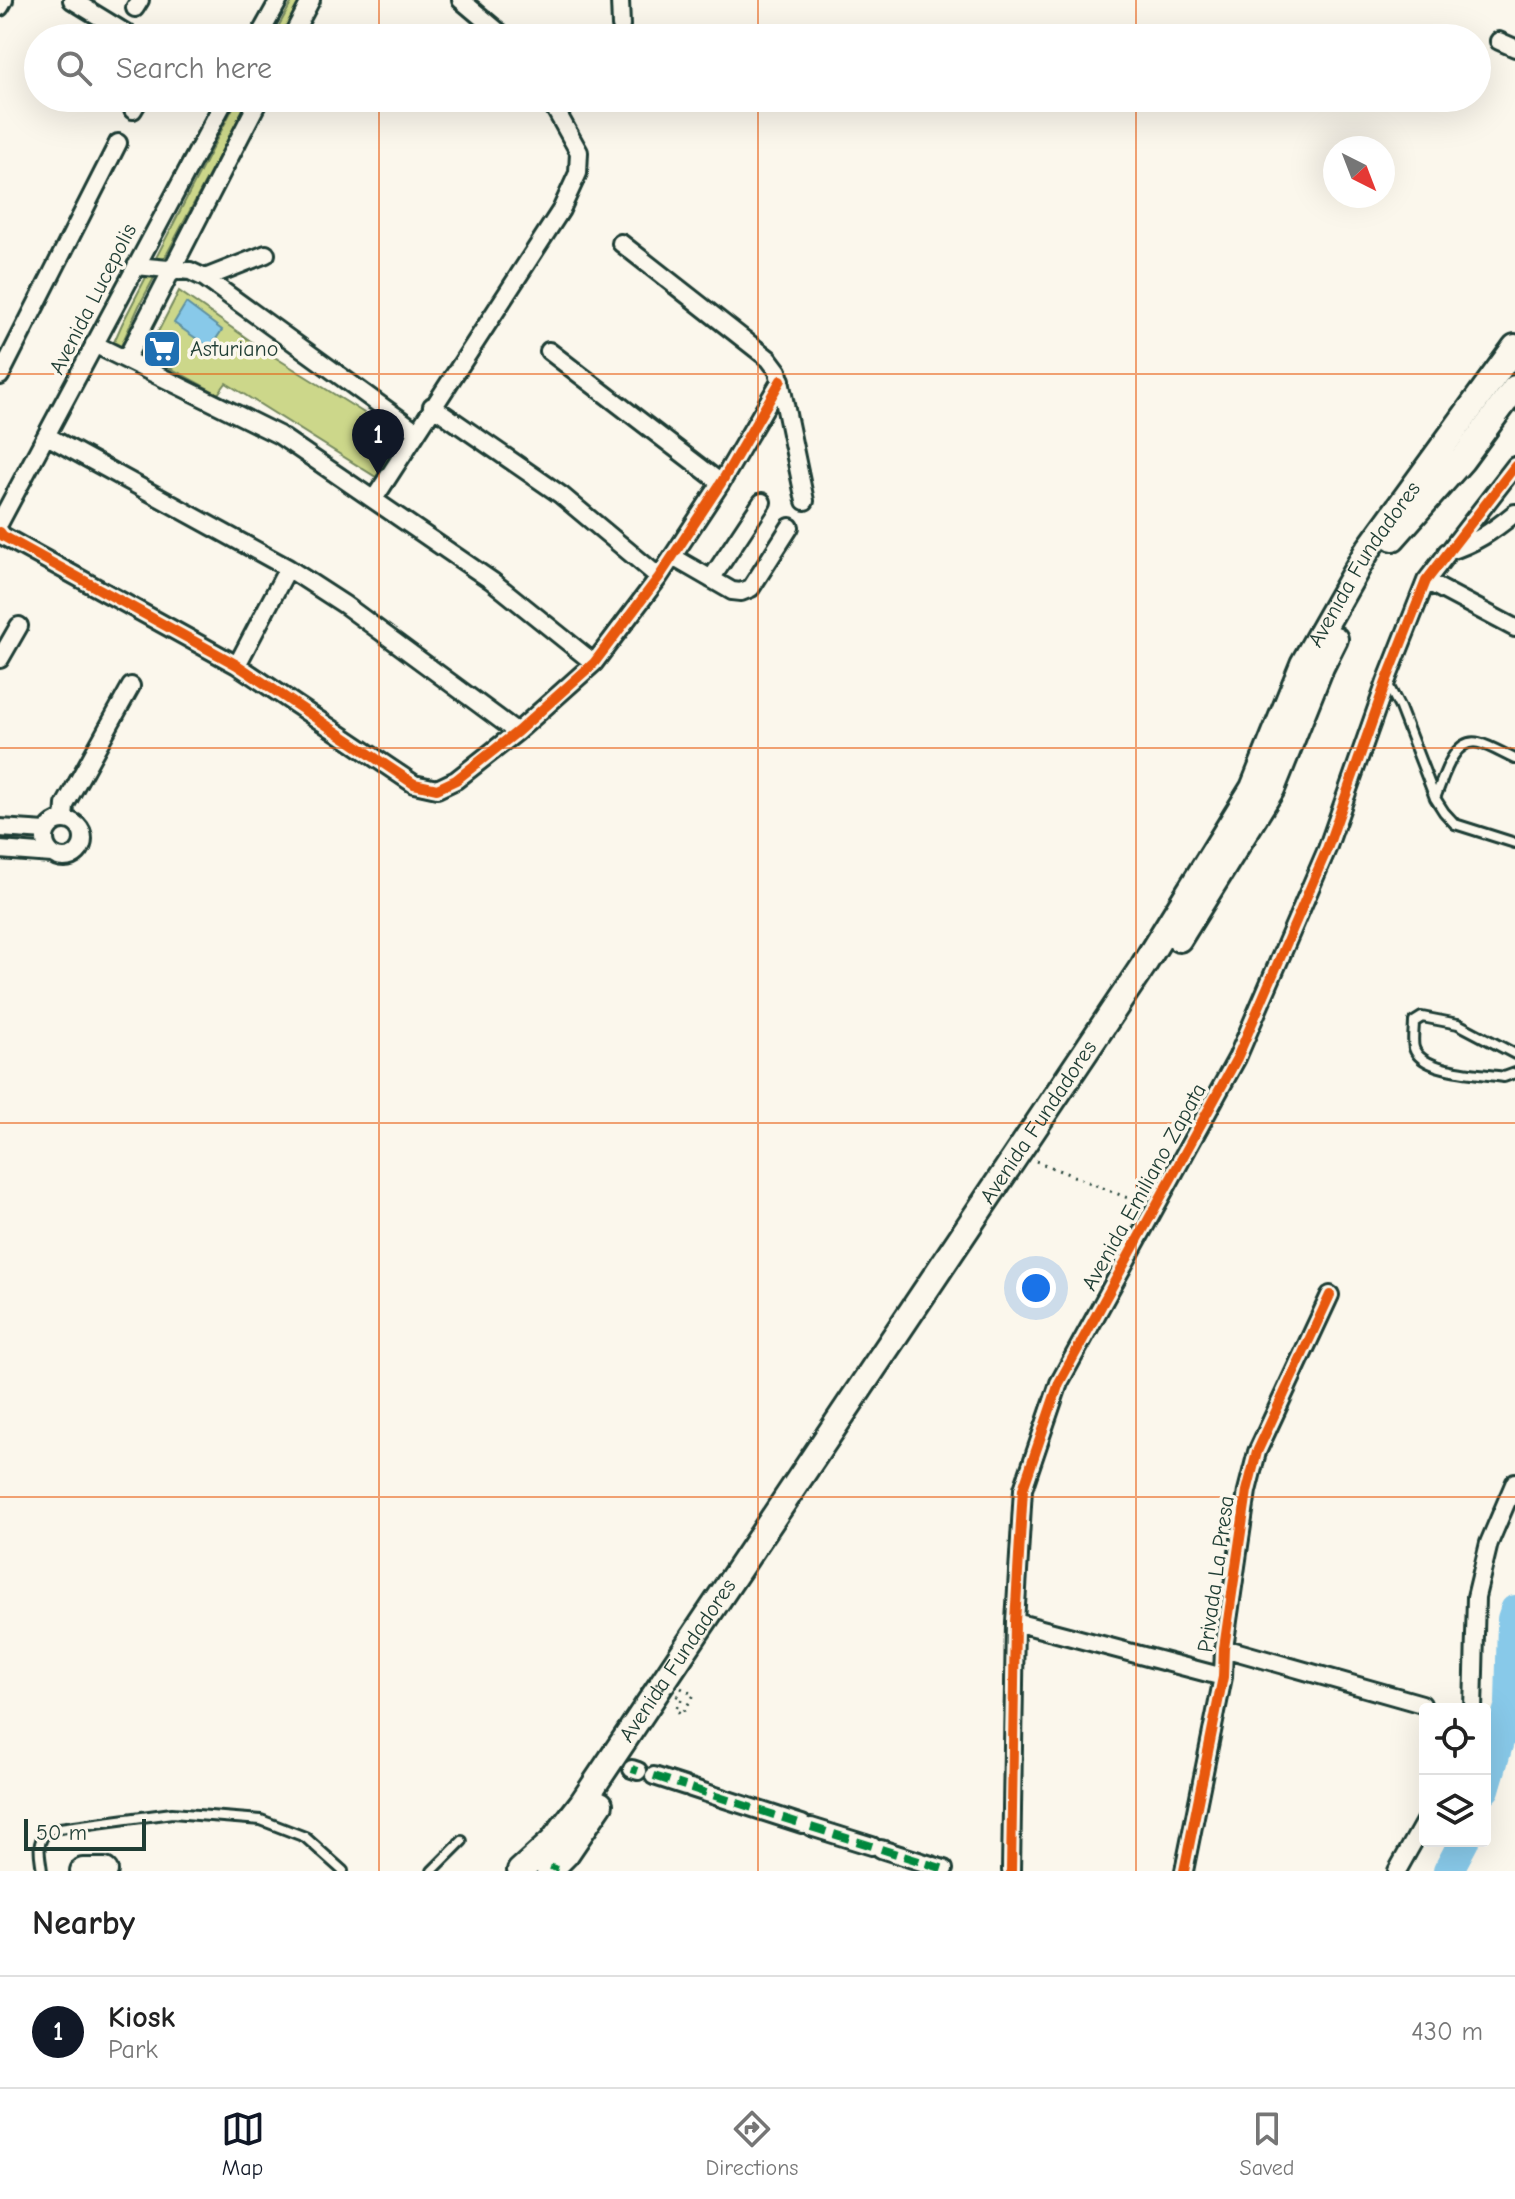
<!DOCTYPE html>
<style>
:root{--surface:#fff;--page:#f2f2f2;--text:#222;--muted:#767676;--line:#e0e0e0;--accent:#111827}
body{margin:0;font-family:"Comic Neue",sans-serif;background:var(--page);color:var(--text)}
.controls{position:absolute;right:24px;bottom:24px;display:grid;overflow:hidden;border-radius:8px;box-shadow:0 8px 32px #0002}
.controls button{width:72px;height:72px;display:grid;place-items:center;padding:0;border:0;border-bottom:2px solid var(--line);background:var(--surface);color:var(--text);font:40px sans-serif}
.compass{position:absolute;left:1323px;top:136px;width:72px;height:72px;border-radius:50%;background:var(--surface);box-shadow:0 8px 32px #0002;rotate:138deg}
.scale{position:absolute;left:24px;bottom:20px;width:122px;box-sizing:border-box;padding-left:8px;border:4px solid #1f3d34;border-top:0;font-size:22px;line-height:28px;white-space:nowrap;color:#1f3d34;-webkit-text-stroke:6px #fbf7ec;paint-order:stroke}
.you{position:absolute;left:1036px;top:1288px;width:28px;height:28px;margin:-20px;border:6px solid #fff;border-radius:50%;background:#1a73e8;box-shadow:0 0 0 12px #1a73e833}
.badge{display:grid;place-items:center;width:52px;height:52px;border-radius:50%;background:var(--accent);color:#fff;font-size:26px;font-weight:700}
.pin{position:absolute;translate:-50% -66px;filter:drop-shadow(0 2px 4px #0008)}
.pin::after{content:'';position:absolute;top:42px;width:28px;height:24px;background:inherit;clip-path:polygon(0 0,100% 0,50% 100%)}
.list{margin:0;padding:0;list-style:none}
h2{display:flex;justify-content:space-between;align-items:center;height:104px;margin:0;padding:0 32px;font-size:34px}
h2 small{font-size:26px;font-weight:400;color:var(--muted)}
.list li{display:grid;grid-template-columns:52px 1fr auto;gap:24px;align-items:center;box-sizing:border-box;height:112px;padding:0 32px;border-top:2px solid var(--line)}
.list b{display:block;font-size:30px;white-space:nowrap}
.list p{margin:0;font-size:26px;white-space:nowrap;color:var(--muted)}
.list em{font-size:26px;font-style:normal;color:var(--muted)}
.icon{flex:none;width:44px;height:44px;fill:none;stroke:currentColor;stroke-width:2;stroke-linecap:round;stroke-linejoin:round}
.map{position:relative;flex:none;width:1515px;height:1871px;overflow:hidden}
.search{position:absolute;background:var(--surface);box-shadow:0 8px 32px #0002;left:24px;right:24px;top:24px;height:88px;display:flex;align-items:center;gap:20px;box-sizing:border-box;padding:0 28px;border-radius:44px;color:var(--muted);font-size:30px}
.sheet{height:216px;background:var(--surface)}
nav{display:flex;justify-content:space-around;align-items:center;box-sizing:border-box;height:112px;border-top:2px solid var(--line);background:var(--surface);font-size:22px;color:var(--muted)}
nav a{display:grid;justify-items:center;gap:4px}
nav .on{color:var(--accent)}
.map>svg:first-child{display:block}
.green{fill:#ccd78a;stroke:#768a5f;stroke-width:2}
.water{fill:#88c9e9;stroke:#5e91a1;stroke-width:2}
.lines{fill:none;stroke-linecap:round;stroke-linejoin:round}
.river{stroke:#88c9e9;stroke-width:30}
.lane-casing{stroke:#1f3d34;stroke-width:14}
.street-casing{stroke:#1f3d34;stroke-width:22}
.secondary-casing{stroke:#1f3d34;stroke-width:30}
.path{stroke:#1f3d34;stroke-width:3;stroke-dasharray:2 6;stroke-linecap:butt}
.lane{stroke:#fbf7ec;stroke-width:8}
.street{stroke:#fbf7ec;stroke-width:16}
.secondary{stroke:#fbf7ec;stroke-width:24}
.path-bridge{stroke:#1f3d34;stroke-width:3;stroke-dasharray:2 6;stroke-linecap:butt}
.quiet{stroke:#00873e;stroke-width:8;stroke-dasharray:16 8;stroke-linecap:butt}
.cycleway-casing{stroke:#fbf7ec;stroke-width:15}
.cycleway{stroke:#e8590c;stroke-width:10}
.grid{fill:none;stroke:#e8590c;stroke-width:2;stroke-opacity:0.55}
.labels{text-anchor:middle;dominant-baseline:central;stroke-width:7;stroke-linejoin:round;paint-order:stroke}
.street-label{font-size:22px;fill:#1f3d34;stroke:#fbf7ec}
.poi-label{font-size:22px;fill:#1f3d34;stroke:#fbf7ec;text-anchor:start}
</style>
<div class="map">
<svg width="1515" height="1871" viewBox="0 0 1515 1871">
<rect width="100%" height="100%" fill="#fbf7ec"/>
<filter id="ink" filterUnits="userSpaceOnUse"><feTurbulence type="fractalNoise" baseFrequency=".0125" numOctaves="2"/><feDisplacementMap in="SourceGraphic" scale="16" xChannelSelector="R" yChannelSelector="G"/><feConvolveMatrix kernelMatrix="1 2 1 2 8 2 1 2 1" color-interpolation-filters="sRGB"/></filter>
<g filter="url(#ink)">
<path class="green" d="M293 0H306L285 38H272Z
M238 98H250L139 306 121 346 114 342 122 324Z
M179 291 265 351 401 436 376 477 226 383 218 394 146 355Z"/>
<path class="water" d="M186 303 222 330 210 348 174 323Z"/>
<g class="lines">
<path class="river" d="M1485 1789 1510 1704 1512 1619 1515 1610
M1448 1871 1464 1841"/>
<defs>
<path id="lane" d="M1387 683 1400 708 1435 798 1444 812 1455 824 1515 843
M1435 798C1443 780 1453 736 1479 743 1491 746 1503 754 1515 759
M1515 1054 1458 1024 1422 1017 1414 1022C1414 1029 1412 1041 1414 1048 1422 1073 1482 1073 1504 1077L1515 1073
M42 1871C40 1853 34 1839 52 1829L172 1813 261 1820 305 1837 343 1871
M432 1871 462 1841"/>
<path id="street" d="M72 0 134 38
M461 0 506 38
M620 0 621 26
M0 7 4 0
M135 8 140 0
M258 38 279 0
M291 38 311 0
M1499 41 1515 48
M133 110 140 98
M621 243 769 359 778 371 805 501
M136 266 190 271 205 278 416 431
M205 278 266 254
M94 344 279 435 492 581 594 663
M549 351 721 483
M126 359 260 98
M0 376 118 143
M432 406 561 495 659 577
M47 436 288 568 345 605 517 732
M374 499 561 210 578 173 579 152 549 98
M0 522 226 98
M0 532 3 536 237 665 414 784 437 789 456 780 517 732 594 663 659 577 721 483 781 380
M1447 552C1474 544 1493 531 1515 513
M673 557 732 591 741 592 751 588 790 527
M711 579 762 502
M1426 581 1515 628
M0 659 19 626
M237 665 288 568
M45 839a19 19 0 1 1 38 0a19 19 0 1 1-38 0Z
M64 820 65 805 131 686
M0 828 46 831
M0 850 52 854
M1015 1622 1223 1677
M1224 1648 1422 1704
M1473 1709 1476 1597 1489 1543 1515 1482
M632 1769 638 1771
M654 1776 685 1786
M691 1788 802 1824
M811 1827 872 1846
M881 1849 944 1869
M1011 1871 1015 1622 1023 1489 1059 1383 1237 1058 1327 849 1386 682 1426 581 1515 466
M1184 1871 1223 1677 1224 1648 1247 1491 1257 1452 1330 1295
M1397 1871 1425 1821"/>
<g id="secondary">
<path d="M1393 538 1462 460 1515 388"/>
<path d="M1179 939 1272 789 1321 667 1335 639"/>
<path d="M83 1871H105"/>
<path id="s1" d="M520 1871 552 1842 582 1803 1143 966 1253 788 1303 664 1367 551 1515 347"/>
<path d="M549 1871 566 1854 600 1804"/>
</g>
</defs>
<use href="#lane" class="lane-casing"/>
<use href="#street" class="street-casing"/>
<use href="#secondary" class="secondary-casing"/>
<path class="path" d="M1036 1161 1140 1203
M681 1688 694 1695 682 1714 675 1710 682 1699"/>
<use href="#lane" class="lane"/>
<use href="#street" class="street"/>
<use href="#secondary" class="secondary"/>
<path class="path-bridge" d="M649 1679 682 1699"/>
<path class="quiet" d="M632 1769 638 1771
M654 1776 685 1786
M691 1788 802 1824
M811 1827 872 1846
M881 1849 944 1869
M553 1871 555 1865"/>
<defs>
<path id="cycleway" d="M0 532 3 536 237 665 414 784 437 789 456 780 517 732 594 663 659 577 721 483 781 380
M1011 1871 1015 1622 1023 1489 1059 1383 1237 1058 1327 849 1386 682 1426 581 1515 466
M1184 1871 1223 1677 1224 1648 1247 1491 1257 1452 1330 1295"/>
</defs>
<use href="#cycleway" class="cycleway-casing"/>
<use href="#cycleway" class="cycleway"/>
</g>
</g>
<path class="grid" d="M379 0V38M758 0V38M1136 0V38M379 98V1871M758 98V1871M1136 98V1871M0 374H1515M0 748H1515M0 1123H1515M0 1497H1515"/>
<defs>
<symbol id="supermarket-square" viewBox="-11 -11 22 22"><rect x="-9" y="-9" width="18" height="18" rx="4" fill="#1f6fb2" stroke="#fbf7ec"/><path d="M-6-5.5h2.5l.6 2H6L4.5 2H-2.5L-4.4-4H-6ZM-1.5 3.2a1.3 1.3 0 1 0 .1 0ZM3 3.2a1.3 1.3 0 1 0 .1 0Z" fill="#fff"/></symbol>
</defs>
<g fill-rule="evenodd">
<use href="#supermarket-square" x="140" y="327" width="44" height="44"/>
</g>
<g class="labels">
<g class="street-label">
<text transform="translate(93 299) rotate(-63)">Avenida Lucepolis</text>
<text stroke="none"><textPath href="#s1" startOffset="1560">Avenida Fundadores</textPath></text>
<text stroke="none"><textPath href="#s1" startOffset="912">Avenida Fundadores</textPath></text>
<text transform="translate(1144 1187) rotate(-61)">Avenida Emiliano Zapata</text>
<text transform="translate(1216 1574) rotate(-82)">Privada La Presa</text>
<text stroke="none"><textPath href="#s1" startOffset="264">Avenida Fundadores</textPath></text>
</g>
<g class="poi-label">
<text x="190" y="349">Asturiano</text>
</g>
</g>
</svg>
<div class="controls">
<button><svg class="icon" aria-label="locate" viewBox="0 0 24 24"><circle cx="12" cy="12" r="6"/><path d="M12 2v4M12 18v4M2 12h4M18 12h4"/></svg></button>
<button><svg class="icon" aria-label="layers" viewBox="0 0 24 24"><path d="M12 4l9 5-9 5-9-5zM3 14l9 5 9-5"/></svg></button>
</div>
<svg class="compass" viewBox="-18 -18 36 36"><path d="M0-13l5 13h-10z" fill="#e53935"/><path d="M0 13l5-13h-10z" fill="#767676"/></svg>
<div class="scale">50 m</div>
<div class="you"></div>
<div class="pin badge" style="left:378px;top:475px">1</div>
<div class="search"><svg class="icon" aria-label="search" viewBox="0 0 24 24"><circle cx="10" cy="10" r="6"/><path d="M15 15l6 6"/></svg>Search here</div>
</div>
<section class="sheet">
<h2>Nearby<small></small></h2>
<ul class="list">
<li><span class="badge">1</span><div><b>Kiosk</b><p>Park</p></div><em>430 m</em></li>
</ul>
</section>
<nav>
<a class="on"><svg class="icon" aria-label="map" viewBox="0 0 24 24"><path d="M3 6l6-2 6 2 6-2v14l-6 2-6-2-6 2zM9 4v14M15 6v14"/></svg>Map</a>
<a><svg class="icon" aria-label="directions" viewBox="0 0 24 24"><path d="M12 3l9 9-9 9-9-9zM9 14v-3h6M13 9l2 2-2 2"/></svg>Directions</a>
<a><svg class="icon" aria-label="saved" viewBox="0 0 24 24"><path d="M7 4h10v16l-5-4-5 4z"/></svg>Saved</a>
</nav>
